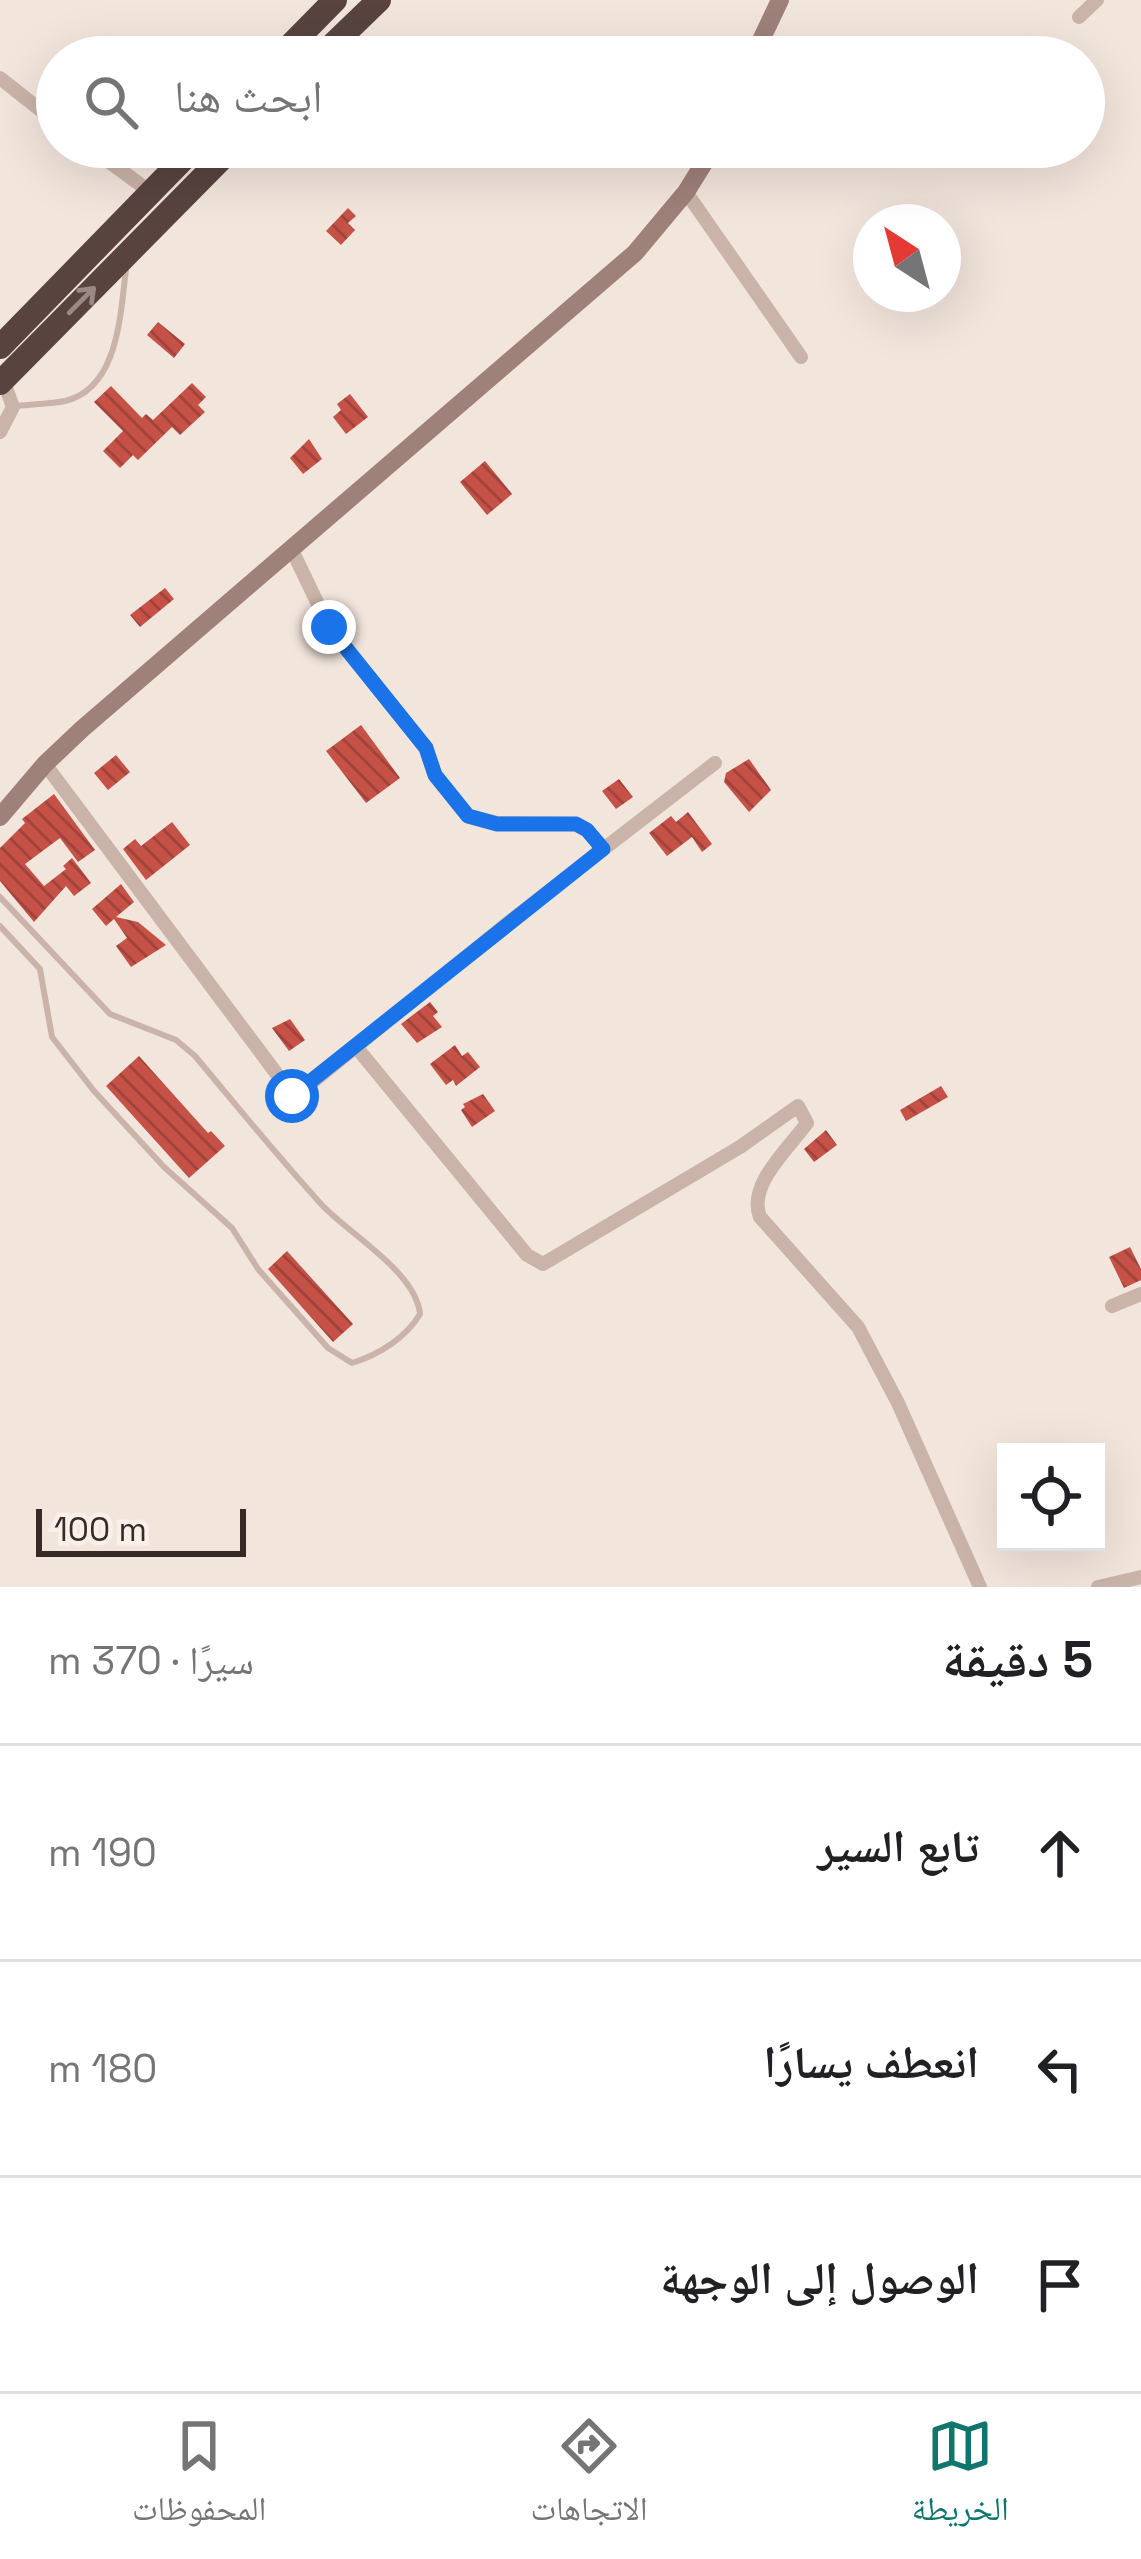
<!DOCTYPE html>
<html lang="ar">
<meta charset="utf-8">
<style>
:root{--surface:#fff;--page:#f2f2f2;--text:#202124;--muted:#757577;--line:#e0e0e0;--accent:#0f766e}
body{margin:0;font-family:"Space Grotesk","Noto Naskh Arabic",sans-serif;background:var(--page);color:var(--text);direction:rtl}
.controls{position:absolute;right:36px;bottom:36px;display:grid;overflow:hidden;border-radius:0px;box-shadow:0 12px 48px #0002}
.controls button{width:108px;height:108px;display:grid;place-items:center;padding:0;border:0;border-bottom:3px solid var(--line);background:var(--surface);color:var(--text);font:60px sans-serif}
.compass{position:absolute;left:853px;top:204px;width:108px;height:108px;border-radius:50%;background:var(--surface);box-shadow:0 12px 48px #0002;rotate:324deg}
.scale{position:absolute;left:36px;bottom:30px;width:210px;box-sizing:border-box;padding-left:12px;border:6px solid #372b28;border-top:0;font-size:33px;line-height:42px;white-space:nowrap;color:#372b28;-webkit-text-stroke:9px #faefe9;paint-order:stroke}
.stop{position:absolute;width:36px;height:36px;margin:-27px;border:9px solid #1a73e8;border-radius:50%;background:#fff}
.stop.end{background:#1a73e8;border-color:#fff;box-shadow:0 3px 12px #0008}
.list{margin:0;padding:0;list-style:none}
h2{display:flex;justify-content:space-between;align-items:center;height:156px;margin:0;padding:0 48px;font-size:51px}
h2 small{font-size:39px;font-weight:400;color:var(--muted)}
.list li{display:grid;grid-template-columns:78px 1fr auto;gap:36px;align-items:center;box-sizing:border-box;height:216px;padding:0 48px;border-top:3px solid var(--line)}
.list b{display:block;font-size:45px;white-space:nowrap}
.list em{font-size:39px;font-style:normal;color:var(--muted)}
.icon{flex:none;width:66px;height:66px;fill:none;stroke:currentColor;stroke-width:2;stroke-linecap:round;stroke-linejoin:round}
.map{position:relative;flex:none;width:1141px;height:1587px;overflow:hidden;direction:ltr}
.search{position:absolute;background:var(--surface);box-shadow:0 12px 48px #0002;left:36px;right:36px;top:36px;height:132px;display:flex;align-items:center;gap:30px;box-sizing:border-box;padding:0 42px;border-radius:66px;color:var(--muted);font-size:45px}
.sheet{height:804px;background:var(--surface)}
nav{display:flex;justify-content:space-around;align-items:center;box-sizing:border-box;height:168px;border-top:3px solid var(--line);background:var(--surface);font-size:33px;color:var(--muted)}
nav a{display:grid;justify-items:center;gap:6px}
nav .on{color:var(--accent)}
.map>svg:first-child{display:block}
.building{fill:url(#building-back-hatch)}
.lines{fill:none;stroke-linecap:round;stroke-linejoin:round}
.lane{stroke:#cab3a8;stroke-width:6}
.street{stroke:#cab3a8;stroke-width:14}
.secondary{stroke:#9e8179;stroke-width:18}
.highway{stroke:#58433f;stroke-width:24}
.oneway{stroke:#998883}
.route{stroke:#1a73e8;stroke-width:15}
</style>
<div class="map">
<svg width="1141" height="1587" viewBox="0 0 1141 1587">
<defs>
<pattern id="building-back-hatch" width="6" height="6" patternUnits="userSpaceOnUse" patternTransform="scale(3)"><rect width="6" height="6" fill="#c65247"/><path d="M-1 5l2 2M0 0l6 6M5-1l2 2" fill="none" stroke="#a2443b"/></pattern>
</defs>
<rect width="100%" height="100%" fill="#f2e5dc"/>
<path class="building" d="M348 208 356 216 348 223 355 230 341 245 326 231Z
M158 322 185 344 174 358 147 335Z
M192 383 206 397 198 405 205 412 180 435 172 427 138 460 133 455 120 468 103 451 123 431 94 402 111 386 142 418 146 414 153 420Z
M350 394 368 417 346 434 333 417 341 410 337 404Z
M309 439 322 459 303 474 290 458Z
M485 461 512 494 487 515 460 482Z
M165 588 174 599 140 627 130 615Z
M361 725 400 778 366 803 326 751Z
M116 755 130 772 108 790 94 773Z
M749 759 771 790 749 812 724 782 726 773Z
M619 779 633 797 616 809 602 791Z
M54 794 95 850 78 862 60 838 25 864 44 886 66 869 63 866 72 858 91 883 74 896 66 886 34 922 0 881V848L25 823 22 819Z
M688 812 712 844 702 852 692 837 667 856 649 833 671 816 676 822Z
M172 822 190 845 146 880 123 849 135 839 141 846Z
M121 884 134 902 116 917 138 922 166 945 131 967 116 946 127 938 114 919 106 926 92 909Z
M430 1002 438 1012 433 1016 442 1027 417 1043 401 1024Z
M290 1019 305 1040 289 1051 272 1028Z
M455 1045 462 1056 468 1052 480 1067 456 1086 453 1080 446 1085 430 1064Z
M139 1056 208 1133 211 1131 225 1146 189 1178 106 1086Z
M941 1086 948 1097 906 1121 900 1110Z
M483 1094 495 1111 472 1127 461 1110 465 1107 463 1104Z
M826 1130 837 1145 814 1162 804 1149Z
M1130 1247 1141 1269V1280L1124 1288 1109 1257Z
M287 1251 353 1324 333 1342 268 1269Z"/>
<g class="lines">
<path class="lane" d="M17 406C33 404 50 404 65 401 119 388 120 314 126 270
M0 897 110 1014 176 1040 195 1056C237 1106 278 1157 322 1205 349 1234 416 1272 420 1314 406 1338 378 1355 352 1363L328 1348 258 1269 232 1228 164 1167 94 1091 52 1037 40 969 0 926"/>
<path class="street" d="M1079 17 1097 0
M0 78 57 123
M89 147 149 191
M686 192 801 357
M0 432 13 407 3 380
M291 548 329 627 426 748 435 775 468 816 497 823 576 824 587 830 603 849
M45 764 294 1097 513 919 715 763
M357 1048 527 1255 543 1264 740 1147 798 1106 807 1123C789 1148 747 1185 760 1217L858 1327 898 1403 980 1587
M1112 1306 1141 1294
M1098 1587 1141 1577"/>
<path class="secondary" d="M753 57 780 0
M0 817 45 764 82 729 635 253 686 192 714 147"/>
<path class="highway" d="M279 57 335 0
M320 57 379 0
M0 347 195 147
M0 383 233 147"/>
</g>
<defs><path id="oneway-shaft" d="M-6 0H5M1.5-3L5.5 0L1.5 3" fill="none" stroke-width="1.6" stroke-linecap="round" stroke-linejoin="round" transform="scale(3)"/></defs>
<use class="oneway" href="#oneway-shaft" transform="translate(82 300) rotate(-45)"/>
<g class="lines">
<path class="route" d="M292 1096 603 849 587 830 576 824H497L468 816 435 775 426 748 329 627"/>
</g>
</svg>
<div class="controls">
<button><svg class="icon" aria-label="locate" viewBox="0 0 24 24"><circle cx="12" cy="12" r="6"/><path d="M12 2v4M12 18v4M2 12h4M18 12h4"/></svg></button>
</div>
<svg class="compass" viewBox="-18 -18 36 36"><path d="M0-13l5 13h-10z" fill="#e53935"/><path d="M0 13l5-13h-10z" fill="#757577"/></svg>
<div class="scale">100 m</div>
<div class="stop" style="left:292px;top:1096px"></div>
<div class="stop end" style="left:329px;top:627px"></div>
<div class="search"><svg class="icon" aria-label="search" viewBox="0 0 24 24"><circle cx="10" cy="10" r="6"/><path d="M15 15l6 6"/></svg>ابحث هنا</div>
</div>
<section class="sheet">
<h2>5 دقيقة<small>سيرًا · 370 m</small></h2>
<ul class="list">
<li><svg class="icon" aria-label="ahead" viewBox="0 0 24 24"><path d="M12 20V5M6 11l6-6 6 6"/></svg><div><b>تابع السير</b></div><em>190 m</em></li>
<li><svg class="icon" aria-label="left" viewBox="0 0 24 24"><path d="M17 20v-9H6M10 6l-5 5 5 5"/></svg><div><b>انعطف يسارًا</b></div><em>180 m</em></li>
<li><svg class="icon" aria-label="arrive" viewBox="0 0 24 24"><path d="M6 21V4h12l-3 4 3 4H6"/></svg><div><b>الوصول إلى الوجهة</b></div></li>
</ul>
</section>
<nav>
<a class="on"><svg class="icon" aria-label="map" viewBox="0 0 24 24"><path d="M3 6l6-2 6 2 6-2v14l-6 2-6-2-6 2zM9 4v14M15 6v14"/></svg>الخريطة</a>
<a><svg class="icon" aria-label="directions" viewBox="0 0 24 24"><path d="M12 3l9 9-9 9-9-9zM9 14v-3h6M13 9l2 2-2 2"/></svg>الاتجاهات</a>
<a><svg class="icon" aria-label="saved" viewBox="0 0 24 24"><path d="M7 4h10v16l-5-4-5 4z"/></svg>المحفوظات</a>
</nav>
